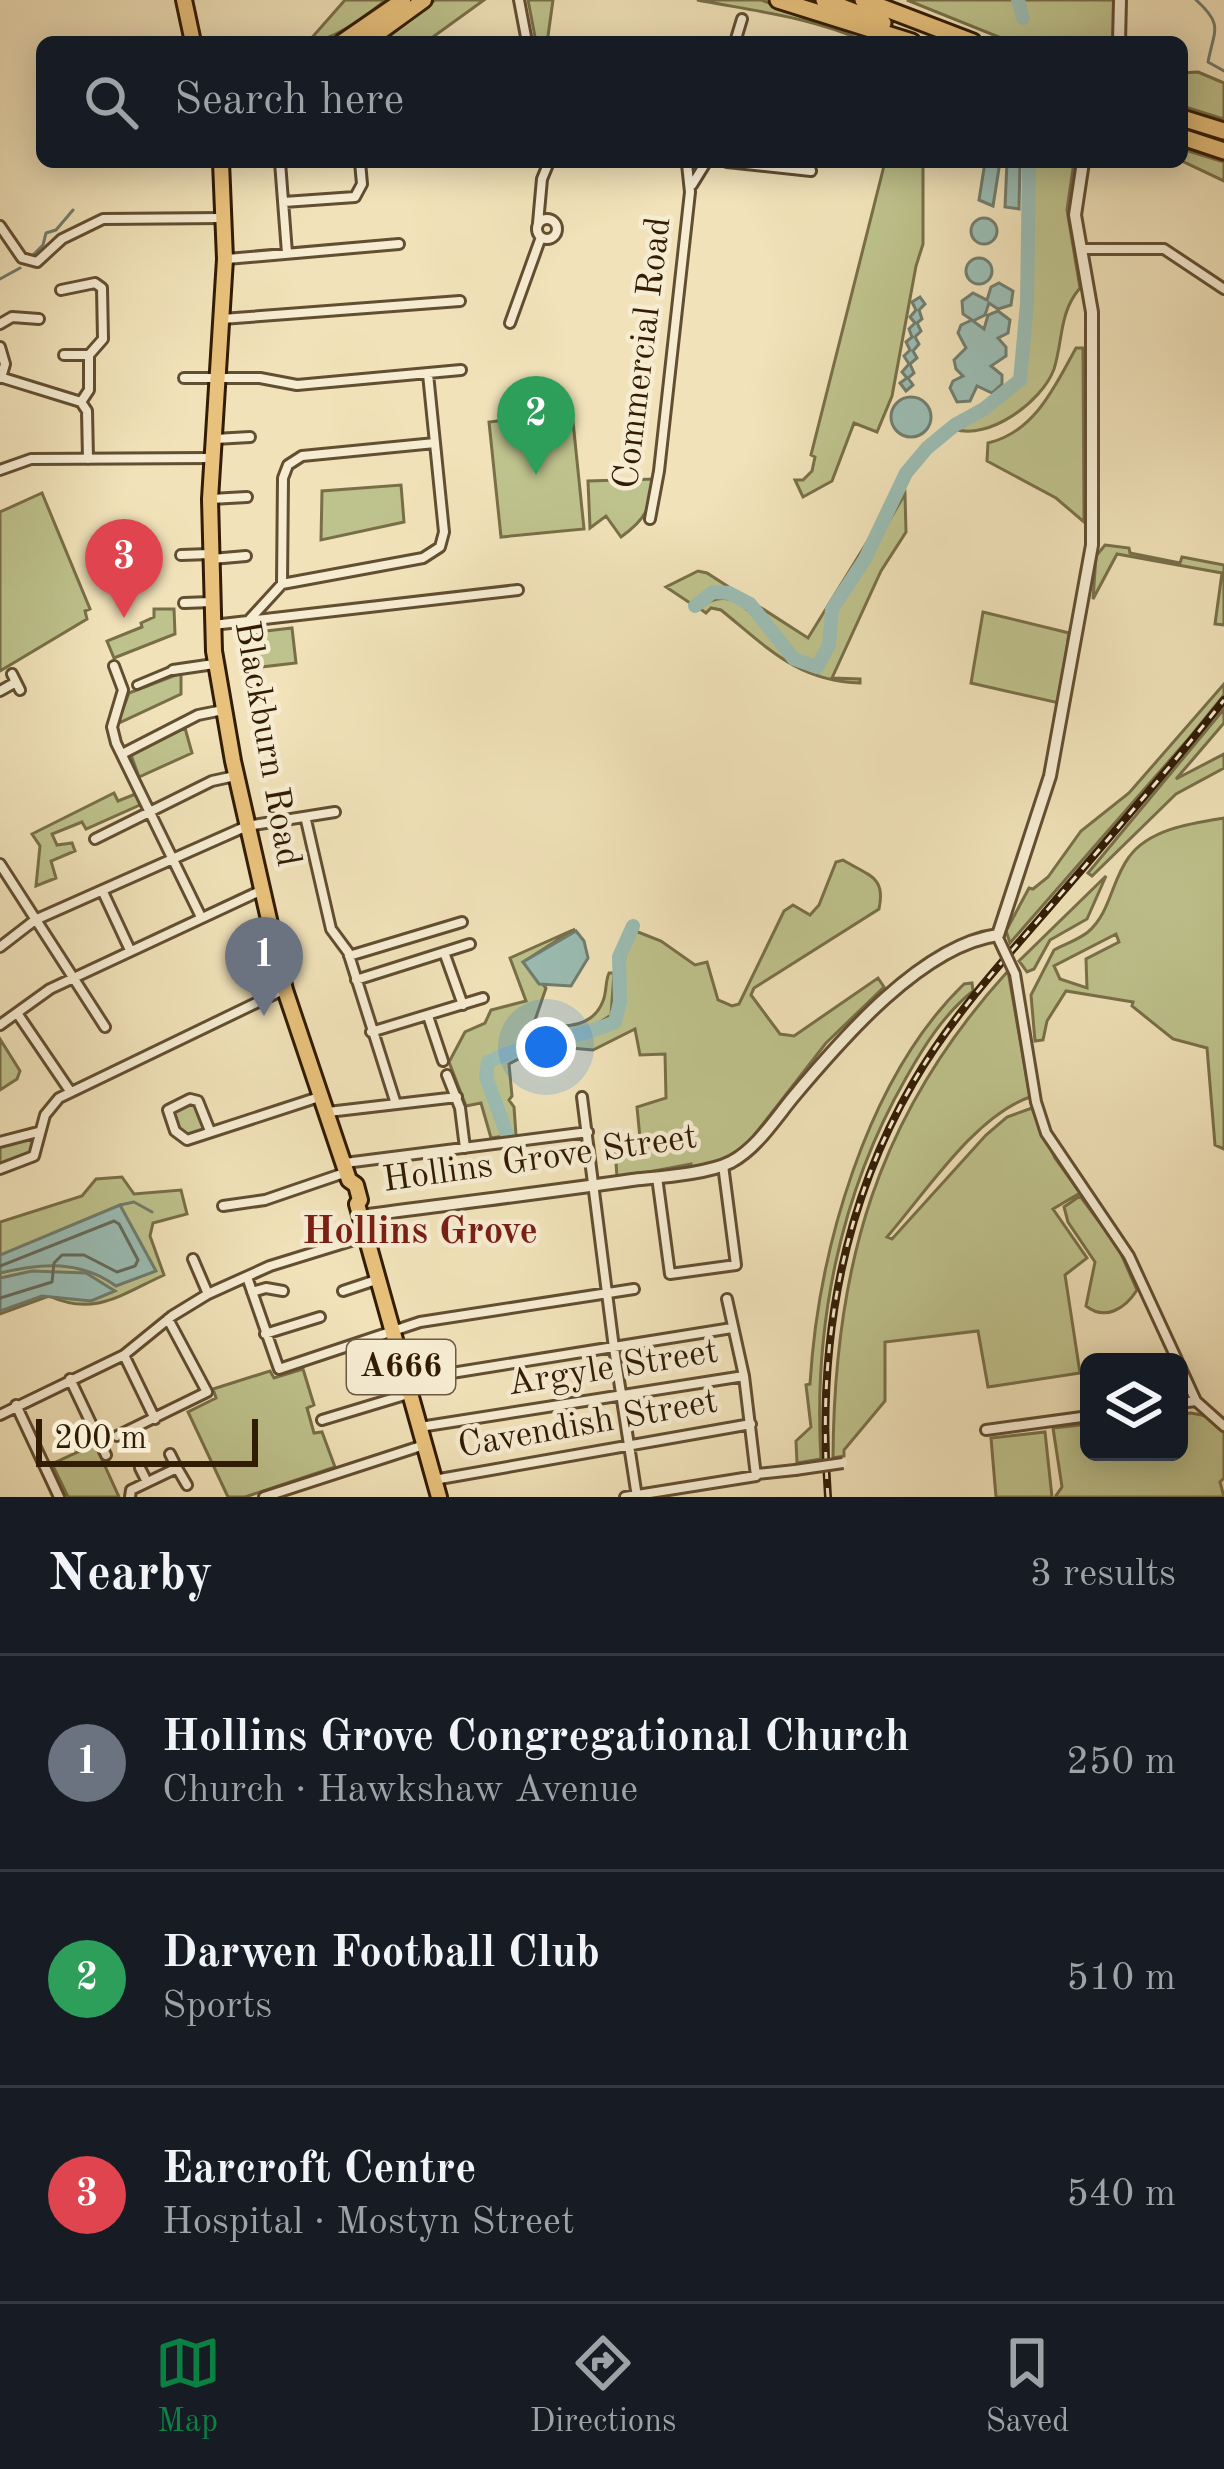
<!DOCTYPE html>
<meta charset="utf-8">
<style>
:root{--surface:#171b24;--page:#242831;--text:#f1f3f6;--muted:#9ea1a6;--line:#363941;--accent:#0b8043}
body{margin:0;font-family:"Old Standard TT",serif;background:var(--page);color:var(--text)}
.controls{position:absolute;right:36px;bottom:36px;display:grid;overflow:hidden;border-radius:18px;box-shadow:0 6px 30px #0003}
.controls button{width:108px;height:108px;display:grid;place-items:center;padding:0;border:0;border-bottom:3px solid var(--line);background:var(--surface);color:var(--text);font:60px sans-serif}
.scale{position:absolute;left:36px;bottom:30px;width:222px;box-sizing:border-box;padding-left:12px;border:6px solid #321c04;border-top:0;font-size:33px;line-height:42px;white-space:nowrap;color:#321c04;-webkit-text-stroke:9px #f6ecd2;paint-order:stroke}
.you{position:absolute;left:546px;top:1047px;width:42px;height:42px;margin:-30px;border:9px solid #fff;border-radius:50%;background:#1a73e8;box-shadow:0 0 0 18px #1a73e833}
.badge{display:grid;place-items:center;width:78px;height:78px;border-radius:50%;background:var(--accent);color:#fff;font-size:39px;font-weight:700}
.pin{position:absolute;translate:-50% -99px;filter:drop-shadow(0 3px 6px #0008)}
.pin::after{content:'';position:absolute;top:63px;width:42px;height:36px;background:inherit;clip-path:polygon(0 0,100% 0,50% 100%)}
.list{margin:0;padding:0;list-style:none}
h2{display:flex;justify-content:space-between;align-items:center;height:156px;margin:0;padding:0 48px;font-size:51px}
h2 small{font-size:39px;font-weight:400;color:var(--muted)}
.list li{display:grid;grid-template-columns:78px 1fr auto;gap:36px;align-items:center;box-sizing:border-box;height:216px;padding:0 48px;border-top:3px solid var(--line)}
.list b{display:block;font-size:45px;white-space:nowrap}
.list p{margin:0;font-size:39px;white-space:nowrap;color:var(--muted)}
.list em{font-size:39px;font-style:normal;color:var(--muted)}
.icon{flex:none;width:66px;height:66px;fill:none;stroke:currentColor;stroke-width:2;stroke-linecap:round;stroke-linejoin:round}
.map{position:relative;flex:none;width:1224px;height:1497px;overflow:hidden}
.search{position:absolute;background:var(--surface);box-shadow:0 6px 30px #0003;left:36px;right:36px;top:36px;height:132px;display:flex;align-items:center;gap:30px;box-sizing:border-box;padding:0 42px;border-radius:18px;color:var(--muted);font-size:45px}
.sheet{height:804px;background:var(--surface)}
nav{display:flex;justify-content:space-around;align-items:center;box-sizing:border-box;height:168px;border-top:3px solid var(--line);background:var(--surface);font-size:33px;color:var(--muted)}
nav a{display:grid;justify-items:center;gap:6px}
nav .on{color:var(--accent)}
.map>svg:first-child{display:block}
.green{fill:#bec28c;stroke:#786f48;stroke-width:3;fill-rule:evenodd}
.water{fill:#9bbdb4;stroke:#717d6e;stroke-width:3}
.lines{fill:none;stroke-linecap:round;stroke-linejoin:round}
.shore{stroke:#666c5c;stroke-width:3}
.stream{stroke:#717d6e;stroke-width:3}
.river{stroke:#9bbdb4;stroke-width:14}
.pedestrian-casing{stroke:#624e31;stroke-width:12}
.minor-casing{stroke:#624e31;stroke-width:14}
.tertiary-casing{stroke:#624e31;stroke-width:16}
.trunk-casing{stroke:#321c04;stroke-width:20}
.motorway-casing{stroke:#321c04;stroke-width:21}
.pedestrian{stroke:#f6ecd2;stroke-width:6}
.minor{stroke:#f6ecd2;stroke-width:8}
.tertiary{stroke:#f6ecd2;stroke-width:10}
.trunk{stroke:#e8c17c;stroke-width:14}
.motorway{stroke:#e8c17c;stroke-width:15}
.rail-casing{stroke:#321c04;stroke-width:8}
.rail{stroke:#f6ecd2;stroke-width:3;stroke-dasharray:9;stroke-linecap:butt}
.minor-bridge-casing{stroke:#624e31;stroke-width:14;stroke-linecap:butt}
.minor-bridge{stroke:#f6ecd2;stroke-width:8}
.labels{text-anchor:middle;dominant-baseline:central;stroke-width:9;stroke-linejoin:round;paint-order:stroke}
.shield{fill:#f6ecd2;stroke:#6d5a42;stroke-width:3}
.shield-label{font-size:33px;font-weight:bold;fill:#321c04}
.street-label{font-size:36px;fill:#321c04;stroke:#f6ecd2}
.neighbourhood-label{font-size:39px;font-weight:bold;fill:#7a1f14;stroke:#f6ecd2}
</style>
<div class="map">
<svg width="1224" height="1497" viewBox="0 0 1224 1497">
<rect width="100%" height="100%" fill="#f1e2b9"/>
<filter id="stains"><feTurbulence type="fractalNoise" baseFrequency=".00167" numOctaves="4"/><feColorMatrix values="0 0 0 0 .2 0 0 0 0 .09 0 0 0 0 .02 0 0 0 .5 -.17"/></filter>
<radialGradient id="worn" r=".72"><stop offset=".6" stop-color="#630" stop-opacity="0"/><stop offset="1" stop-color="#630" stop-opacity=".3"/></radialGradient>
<path class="green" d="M345 0H386C365 16 334 41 308 42Z
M435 0H484L426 42H382Z
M528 0H553L548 36 551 42H536Z
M697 0H761L884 42 866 38 864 41C810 17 755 11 697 0Z
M907 0H1014L1020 16 1025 18 1023 0H1116L1113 42H1011Z
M1198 72 1224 83V119L1182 106V73Z
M1182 149 1224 162V181L1182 161Z
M885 162H923V244L916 266 892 396 877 432 854 423 832 481 803 497 795 480H803L812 471 815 457 811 455Z
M1033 162H1074L1067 210 1080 288C1059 312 1063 341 1054 369 1042 402 988 441 954 429L985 412 1024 381 1032 302Z
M1076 348H1083L1084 522 1056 498 987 461 988 443C1035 432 1055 386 1076 348Z
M572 412 584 529 501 537 489 422Z
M654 479C650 509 646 519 621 537L606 516 590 528 588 481Z
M401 485 404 522 321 540 322 491Z
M42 493 90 609 85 611 87 619 0 671V512Z
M905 494 906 532 881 571 832 678 860 679V683C797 681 768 648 721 610L711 608 706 613 699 608C741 575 763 635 790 659 798 665 809 668 818 672L832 647 836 609Z
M882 518 830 608 826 644 816 663C809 661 802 661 796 657 765 636 759 589 713 590L693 605 666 587 698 571 707 573 808 638Z
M1105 545 1129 548 1130 553 1180 563 1182 557 1224 565V625L1215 624 1222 573 1117 554 1093 599 1096 556Z
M154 609H174L175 634 114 658 107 641 142 627 141 623 154 617Z
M983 612 1069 633 1059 703 971 683Z
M292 628 296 663 261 667 257 632Z
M181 673V694L121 722 119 719 129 693Z
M1224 684V695L1190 737 1010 943 1006 931 1029 888 1033 889 1048 877 1081 831 1129 793Z
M1224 709V723L1176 779 1224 754V768L1176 794 1092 876 1088 873Z
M185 728 192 753 139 777 131 755Z
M114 793 118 801 138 793 142 804 86 829 82 822 52 834 57 845 72 843 75 851 51 861 56 878 36 886 40 846 32 834Z
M1224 818V1149L1215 1145 1207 1048 1173 1039 1132 1006 1133 1002 1066 991 1047 1021 1043 1040 1035 1041 1031 995 1054 950C1065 944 1078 940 1088 932 1111 912 1111 881 1129 857 1149 829 1192 823 1224 818ZM1116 934 1119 942 1086 959 1087 988 1060 979 1054 966Z
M843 860C869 876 886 876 879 909L754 988 751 995 780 1034 794 1036 878 978 884 987 826 1043 749 1142C731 1157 715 1164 692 1168L691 1164 617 1178 615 1146 640 1138 637 1107 666 1098 665 1054 640 1055 635 1029 593 1050 559 1047 534 1051 509 1064 512 1096 509 1100 514 1107 516 1135H511L488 1077 490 1063C532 1044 576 1044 617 1023 630 990 616 967 633 930L661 941 695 965 707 962 718 1000 732 1006 739 1004 784 911 793 905 810 915 819 905 836 862Z
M1106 876 1087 919 1050 940 1034 969 1027 972 1019 961Z
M575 929 523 962 546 988 534 1023C558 1028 592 1030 603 1001 607 991 605 982 609 973H614L611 1015 588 1030 541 1038 486 1061 485 1078 505 1136 491 1138 481 1103 466 1106 449 1062 465 1032 485 1023 491 1010 526 1001 510 958Z
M1008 971 1030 1097C975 1116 926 1192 887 1237L892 1239 986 1135 1007 1117 1032 1108 1055 1158 1080 1193 1053 1209 1087 1258 1065 1275 1080 1373 988 1387 978 1331 885 1342V1401L844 1450V1456L833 1458C834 1266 877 1115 1008 971Z
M972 983 973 991C944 1014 924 1046 906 1078 840 1193 813 1327 821 1459L797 1463 796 1441 811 1427 806 1385 810 1384C818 1252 866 1079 964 984Z
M0 1039 20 1071 17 1079 0 1090Z
M190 1102 197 1107 205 1130 183 1136 171 1110Z
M28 1138 34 1142V1151L0 1164V1146Z
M122 1177 134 1194 181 1190 187 1214 153 1223 150 1236 164 1275C122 1294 95 1317 49 1296L0 1314V1222L82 1196 96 1179Z
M1080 1196 1118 1247 1137 1290C1125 1309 1105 1321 1086 1306L1095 1262 1068 1222 1064 1207Z
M303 1369 314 1405 307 1408 314 1433 322 1432 335 1467 245 1497H228L188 1412 216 1398 213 1389 270 1371 274 1378Z
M1191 1413 1206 1416 1224 1433V1478L1220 1482 1224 1497H1055L1062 1487 1053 1428 1089 1424V1452H1179V1414Z
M1045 1432 1052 1497H996L991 1438Z
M95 1444 119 1497H68L52 1464Z"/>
<path class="water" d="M985 162H1000L993 206 979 200Z
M1007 162H1020L1019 209 1005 207Z
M971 231a13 13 0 1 1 26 0a13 13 0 1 1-26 0Z
M966 271a13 13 0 1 1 26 0a13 13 0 1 1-26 0Z
M999 283 1013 291 1011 305 998 309 989 303 985 315 973 321 984 329 988 315 998 311 1010 320 1008 333 998 338 1006 347V356L991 366 1002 375V384L992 393 977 386 970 401 957 402 950 388 953 381 963 376 956 369 954 360 966 348 958 333 961 325 972 320 963 314 962 301 973 293 987 300 991 287Z
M920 297 925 304 919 310 922 319 917 323 921 331 915 337 919 344 913 351 917 358 910 364 914 373 908 378 913 385 906 391 900 383 907 378 902 372 909 364 904 356 910 350 906 342 912 337 909 329 915 323 910 317 916 310 912 302Z
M891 417a20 20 0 1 1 40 0a20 20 0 1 1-40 0Z
M576 931 584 941 588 958 571 986 539 984 523 962Z
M120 1205 156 1271 116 1286C80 1260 42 1263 0 1273V1255Z
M32 1271 86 1273 115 1291 91 1301 42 1296 0 1311V1278Z"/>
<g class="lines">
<path class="shore" d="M0 1266 114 1221 119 1224 138 1260 135 1266 117 1272 84 1255H62L54 1263 52 1282 0 1298"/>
<path class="stream" d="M1196 0C1224 25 1214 30 1208 62L1224 71
M32 256 43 245 46 233 56 230 73 210
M0 279 20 268
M120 1205 134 1202 152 1212"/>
<path class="river" d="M1018 0 1023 18
M695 606 713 592 729 593 750 604 794 659 817 667 829 645 832 609 865 559 906 473 927 448 955 425 984 409 1020 380 1027 304 1029 162
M508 1137 486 1077 488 1062C529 1042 574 1040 615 1022L620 1002 619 957 633 926"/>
<defs>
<path id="pedestrian" d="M137 685 173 670"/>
<path id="minor" d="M519 0 527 42
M735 42 742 19
M280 162 287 253
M727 162 811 171
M692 185 705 164
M284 202 355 197 362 184 360 162
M537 229a10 10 0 1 1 20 0a10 10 0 1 1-20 0Z
M538 223 542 179 549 162
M0 226 22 258 37 262 62 239 103 219 223 218
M1081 249H1164L1224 289
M227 259 399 244
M61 290 95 283 102 288 103 339 89 355V390L81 402
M222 319 460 301
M510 323 541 237
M0 324 12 317 39 319
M0 347 5 364 1 378
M64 355H89
M0 377 81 402
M184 378H260L297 385 461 370
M81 402 87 411 88 459
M215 439 250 437
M0 470 31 459 212 458
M211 499 247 497
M650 519 659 471 690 192 687 164
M181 555 210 554
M212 559 246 556
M282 584 283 478 288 465 302 456 435 443
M184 603 211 602
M250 619 282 584 423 558 440 547 444 532 428 374
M213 625 518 590
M114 666 123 690 112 727 116 743 201 917
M173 670 214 664
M12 674 20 690
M0 691 16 682
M122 754 198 715 223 710
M306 820 331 929 348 952 396 1104
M95 839 212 781 235 776
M0 864 105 1027
M103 892 130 950
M0 947 35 920 247 826 335 812
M444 952 463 1005
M349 956 462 922
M1015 974 1036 1102 1046 1133 1129 1256 1178 1362
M356 980 470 944
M17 1013 70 1091
M428 1016 443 1061
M0 1025 50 989 262 890
M371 1032 483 998
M447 1075 460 1108 465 1148
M582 1097 614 1348 637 1497
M328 1112 457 1097
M210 1131 198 1101 190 1099 168 1110 175 1131 187 1140 319 1097
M0 1142 38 1132
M345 1163 588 1132
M0 1169 34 1156 45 1115 59 1098 283 990
M657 1177 670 1274 736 1265 723 1165
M223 1206 265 1200 347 1172
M193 1259 208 1294
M247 1277 279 1369 420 1322 634 1289
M343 1291 376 1280
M252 1292 266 1288 283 1291
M265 1334 320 1317
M124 1355 155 1419
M1179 1364 1196 1401 1224 1426
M70 1379 106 1455
M408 1380 732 1328
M1179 1403 1196 1401
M16 1405 59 1497
M0 1415 124 1355 172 1316 208 1294 270 1266 367 1236
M322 1420 408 1394
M420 1427 744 1376
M986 1430 1089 1416
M117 1436 207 1392 168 1319
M140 1468 147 1482
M177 1468 187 1485
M757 1474 795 1470
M434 1480 751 1424
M130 1497 131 1490 177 1468 170 1454
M264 1497 424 1445
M625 1497 756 1476 744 1376 727 1299"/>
<path id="tertiary" d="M1119 42 1120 0
M360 1216C451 1204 542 1193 632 1180 659 1177 707 1174 731 1162 757 1148 775 1119 794 1096 841 1040 922 945 998 935L1050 776 1092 545V312L1075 215 1083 162"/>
<path id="trunk" d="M184 0 193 42
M342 42 403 0
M366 42 424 0
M221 162 225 259 210 499 214 651 233 761 285 990 349 1180 356 1185 360 1200 357 1204 439 1497"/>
<path id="motorway" d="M778 0 912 42
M824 0 883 23
M863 0 973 42
M1182 118 1224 131
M1182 137 1224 151"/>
</defs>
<use href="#pedestrian" class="pedestrian-casing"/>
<use href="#minor" class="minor-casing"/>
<use href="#tertiary" class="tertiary-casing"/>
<use href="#trunk" class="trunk-casing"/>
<use href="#motorway" class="motorway-casing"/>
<use href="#pedestrian" class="pedestrian"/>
<use href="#minor" class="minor"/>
<use href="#tertiary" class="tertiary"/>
<use href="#trunk" class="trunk"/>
<use href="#motorway" class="motorway"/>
<defs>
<path id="rail" d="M828 1497C817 1352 839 1211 913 1083 948 1022 995 970 1041 917 1103 845 1165 774 1224 700"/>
</defs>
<use href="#rail" class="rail-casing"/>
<use href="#rail" class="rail"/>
<defs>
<path id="minor-bridge" d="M999 940 1015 974
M795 1470 843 1463"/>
</defs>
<use href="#minor-bridge" class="minor-bridge-casing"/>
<use href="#minor-bridge" class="minor-bridge"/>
</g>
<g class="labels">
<rect class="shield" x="347" y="1340" width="108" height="54" rx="9"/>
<g class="shield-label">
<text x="401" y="1367">A666</text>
</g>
<g class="street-label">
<text transform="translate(644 353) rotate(-83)">Commercial Road</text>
<text transform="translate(266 744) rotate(80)">Blackburn Road</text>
<text transform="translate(540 1160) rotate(-8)">Hollins Grove Street</text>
<text transform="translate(613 1369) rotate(-9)">Argyle Street</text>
<text transform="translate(588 1425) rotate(-10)">Cavendish Street</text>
</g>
<g class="neighbourhood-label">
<text x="420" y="1232">Hollins Grove</text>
</g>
</g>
<rect width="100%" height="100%" filter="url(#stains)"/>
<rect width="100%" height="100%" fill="url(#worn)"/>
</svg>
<div class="controls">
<button><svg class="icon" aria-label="layers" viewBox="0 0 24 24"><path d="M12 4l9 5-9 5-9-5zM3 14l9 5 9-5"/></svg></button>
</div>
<div class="scale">200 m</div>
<div class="you"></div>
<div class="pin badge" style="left:264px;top:1016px;background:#6b7280">1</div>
<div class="pin badge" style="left:536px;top:475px;background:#2e9e5b">2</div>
<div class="pin badge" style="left:124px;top:618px;background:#e0444e">3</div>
<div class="search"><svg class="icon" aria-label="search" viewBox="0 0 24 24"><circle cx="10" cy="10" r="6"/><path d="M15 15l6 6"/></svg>Search here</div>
</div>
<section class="sheet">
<h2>Nearby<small>3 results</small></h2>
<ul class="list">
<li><span class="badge" style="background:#6b7280">1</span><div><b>Hollins Grove Congregational Church</b><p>Church · Hawkshaw Avenue</p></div><em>250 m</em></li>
<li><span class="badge" style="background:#2e9e5b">2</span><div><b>Darwen Football Club</b><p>Sports</p></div><em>510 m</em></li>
<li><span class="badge" style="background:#e0444e">3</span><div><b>Earcroft Centre</b><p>Hospital · Mostyn Street</p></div><em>540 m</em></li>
</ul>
</section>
<nav>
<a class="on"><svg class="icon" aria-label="map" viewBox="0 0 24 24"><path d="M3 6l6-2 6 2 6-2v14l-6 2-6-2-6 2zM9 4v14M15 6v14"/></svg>Map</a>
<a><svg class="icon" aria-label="directions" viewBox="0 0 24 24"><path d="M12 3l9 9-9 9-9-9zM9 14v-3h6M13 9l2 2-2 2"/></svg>Directions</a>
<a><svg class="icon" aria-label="saved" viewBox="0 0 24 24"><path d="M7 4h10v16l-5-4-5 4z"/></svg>Saved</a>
</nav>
